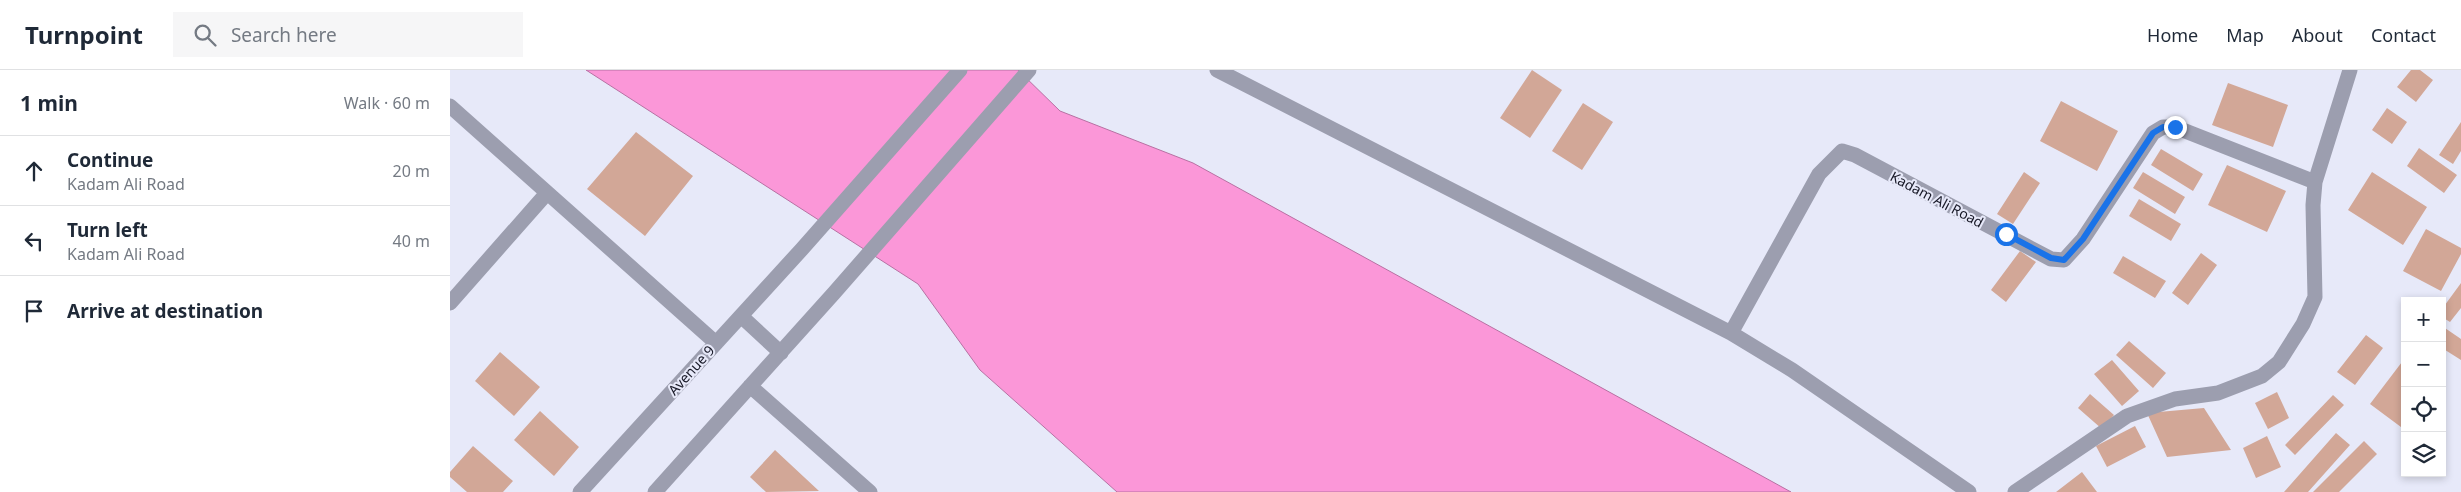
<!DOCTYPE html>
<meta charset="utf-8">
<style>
:root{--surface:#fff;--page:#f6f6f7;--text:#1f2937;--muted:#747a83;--line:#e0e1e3}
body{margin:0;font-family:"Noto Sans",sans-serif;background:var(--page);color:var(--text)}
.controls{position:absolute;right:15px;bottom:15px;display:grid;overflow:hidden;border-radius:0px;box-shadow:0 2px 8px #0003}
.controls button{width:45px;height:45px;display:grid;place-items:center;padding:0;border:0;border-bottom:1px solid var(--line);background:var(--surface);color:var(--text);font:25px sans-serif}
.stop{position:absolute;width:15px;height:15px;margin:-11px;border:4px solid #1a73e8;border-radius:50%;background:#fff}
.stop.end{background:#1a73e8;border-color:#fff;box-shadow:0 1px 5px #0008}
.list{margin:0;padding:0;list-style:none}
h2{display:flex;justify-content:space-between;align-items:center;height:65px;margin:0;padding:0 20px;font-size:21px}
h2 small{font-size:16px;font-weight:400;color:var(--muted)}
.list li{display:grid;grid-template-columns:32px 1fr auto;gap:15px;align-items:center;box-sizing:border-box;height:70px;padding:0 20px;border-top:1px solid var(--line)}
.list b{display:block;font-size:19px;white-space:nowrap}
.list p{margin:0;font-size:16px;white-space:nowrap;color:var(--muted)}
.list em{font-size:16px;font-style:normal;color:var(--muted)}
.icon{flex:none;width:28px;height:28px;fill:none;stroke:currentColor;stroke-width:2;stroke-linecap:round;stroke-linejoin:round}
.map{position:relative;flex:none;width:2011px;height:422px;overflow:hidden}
header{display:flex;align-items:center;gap:30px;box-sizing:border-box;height:70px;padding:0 25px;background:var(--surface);border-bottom:1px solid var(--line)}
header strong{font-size:24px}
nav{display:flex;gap:28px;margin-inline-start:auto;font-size:18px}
.search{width:350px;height:45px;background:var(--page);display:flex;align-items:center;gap:12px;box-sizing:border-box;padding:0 18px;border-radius:0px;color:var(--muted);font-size:19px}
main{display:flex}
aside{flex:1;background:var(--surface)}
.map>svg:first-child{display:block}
.water{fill:#fb97d8;stroke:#b771a3}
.building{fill:#d2a797}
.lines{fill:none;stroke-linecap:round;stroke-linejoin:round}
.minor{stroke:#9c9eaf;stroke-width:15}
.route{stroke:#1a73e8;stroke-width:6}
.labels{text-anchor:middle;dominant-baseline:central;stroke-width:4;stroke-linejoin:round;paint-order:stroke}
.street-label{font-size:14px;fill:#181927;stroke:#e7e9f9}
</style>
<header>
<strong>Turnpoint</strong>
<div class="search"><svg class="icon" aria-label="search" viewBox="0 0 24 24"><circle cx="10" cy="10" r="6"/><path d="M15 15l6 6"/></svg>Search here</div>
<nav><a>Home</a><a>Map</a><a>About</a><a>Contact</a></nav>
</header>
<main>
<aside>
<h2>1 min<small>Walk · 60 m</small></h2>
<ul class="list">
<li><svg class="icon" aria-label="ahead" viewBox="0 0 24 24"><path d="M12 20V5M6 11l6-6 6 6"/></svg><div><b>Continue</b><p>Kadam Ali Road</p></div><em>20 m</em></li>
<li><svg class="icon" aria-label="left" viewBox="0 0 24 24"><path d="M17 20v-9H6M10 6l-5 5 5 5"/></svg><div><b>Turn left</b><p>Kadam Ali Road</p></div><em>40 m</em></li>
<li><svg class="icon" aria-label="arrive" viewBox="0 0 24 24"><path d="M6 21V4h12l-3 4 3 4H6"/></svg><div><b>Arrive at destination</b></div></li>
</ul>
</aside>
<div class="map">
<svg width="2011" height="422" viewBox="0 0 2011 422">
<rect width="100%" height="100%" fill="#e7e9f9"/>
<path class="water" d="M136 0H568L610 41 743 93 1341 422H667L530 300 468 214Z"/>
<path class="building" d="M1082 0 1112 20 1080 68 1050 48Z
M1961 0H1970L1983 10 1966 32 1947 17Z
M1778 13 1838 35 1823 77 1762 55Z
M1611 31 1668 61 1647 101 1590 71Z
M1133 33 1163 52 1132 100 1102 81Z
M1937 38 1957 52 1942 74 1922 60Z
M2011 52V81L2003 94 1989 85Z
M186 62 243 106 195 166 137 119Z
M1969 78 2007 105 1994 123 1957 96Z
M1711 79 1753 104 1743 121 1701 95Z
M1777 95 1836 121 1817 162 1758 135Z
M1574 102 1590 113 1563 154 1547 144Z
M1693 102 1735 127 1725 144 1683 118Z
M1922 102 1977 137 1953 175 1898 140Z
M1689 129 1731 154 1721 171 1679 146Z
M1976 159 2011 178V184L1991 221 1953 201Z
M1570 181 1586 192 1556 232 1541 220Z
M1751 183 1767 195 1738 235 1722 223Z
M1673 186 1716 211 1705 228 1663 203Z
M2011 213V238L2000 252 1992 247V239Z
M1992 256 2011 269V290L1992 278Z
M1916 265 1933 278 1905 315 1887 302Z
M1679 271 1716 303 1703 318 1666 285Z
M50 282 90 317 64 346 25 311Z
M1955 288V360L1920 334Z
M1662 290 1689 321 1672 336 1644 304Z
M1827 322 1839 348 1818 359 1805 333Z
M1640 324 1664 345 1652 359 1628 338Z
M1883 325 1894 335 1845 385 1835 375Z
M1754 338 1781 380 1717 387 1697 343Z
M90 341 129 377 104 406 64 370Z
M1685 356 1696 377 1657 397 1646 376Z
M1886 363 1900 375 1858 422H1834Z
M1817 366 1831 397 1806 408 1793 378Z
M1914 371 1927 384 1889 422H1863Z
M23 376 63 411 53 422H17L0 407V402Z
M325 380 369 421 316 422 300 407Z
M1632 402 1647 422H1606Z"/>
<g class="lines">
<path class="minor" d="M767 0 1281 263 1342 300 1519 422
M0 36 266 273
M0 233 97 123
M291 246 331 283
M1281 263 1369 104 1392 81 1405 85 1601 189 1614 190 1633 169 1703 63 1713 57H1725L1865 112
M300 316 420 422
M130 422 352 179 510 0
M205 422 384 223 579 0
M1565 422 1677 346 1725 329 1768 323 1812 306 1829 292 1853 254 1865 227 1863 135 1865 112 1900 0"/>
</g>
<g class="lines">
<path class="route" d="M1556 164 1601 188 1614 190 1633 169 1703 63 1713 57H1725"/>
</g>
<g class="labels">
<g class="street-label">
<text transform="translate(1487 129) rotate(28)">Kadam Ali Road</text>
<text transform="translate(241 300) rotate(-48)">Avenue 9</text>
</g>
</g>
</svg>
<div class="controls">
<button>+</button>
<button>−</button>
<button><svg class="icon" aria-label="locate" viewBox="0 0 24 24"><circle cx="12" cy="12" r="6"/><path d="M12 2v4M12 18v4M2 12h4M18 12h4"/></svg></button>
<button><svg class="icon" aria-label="layers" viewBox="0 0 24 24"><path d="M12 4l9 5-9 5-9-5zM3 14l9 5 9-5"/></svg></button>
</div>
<div class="stop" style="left:1556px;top:164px"></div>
<div class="stop end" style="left:1725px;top:57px"></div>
</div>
</main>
